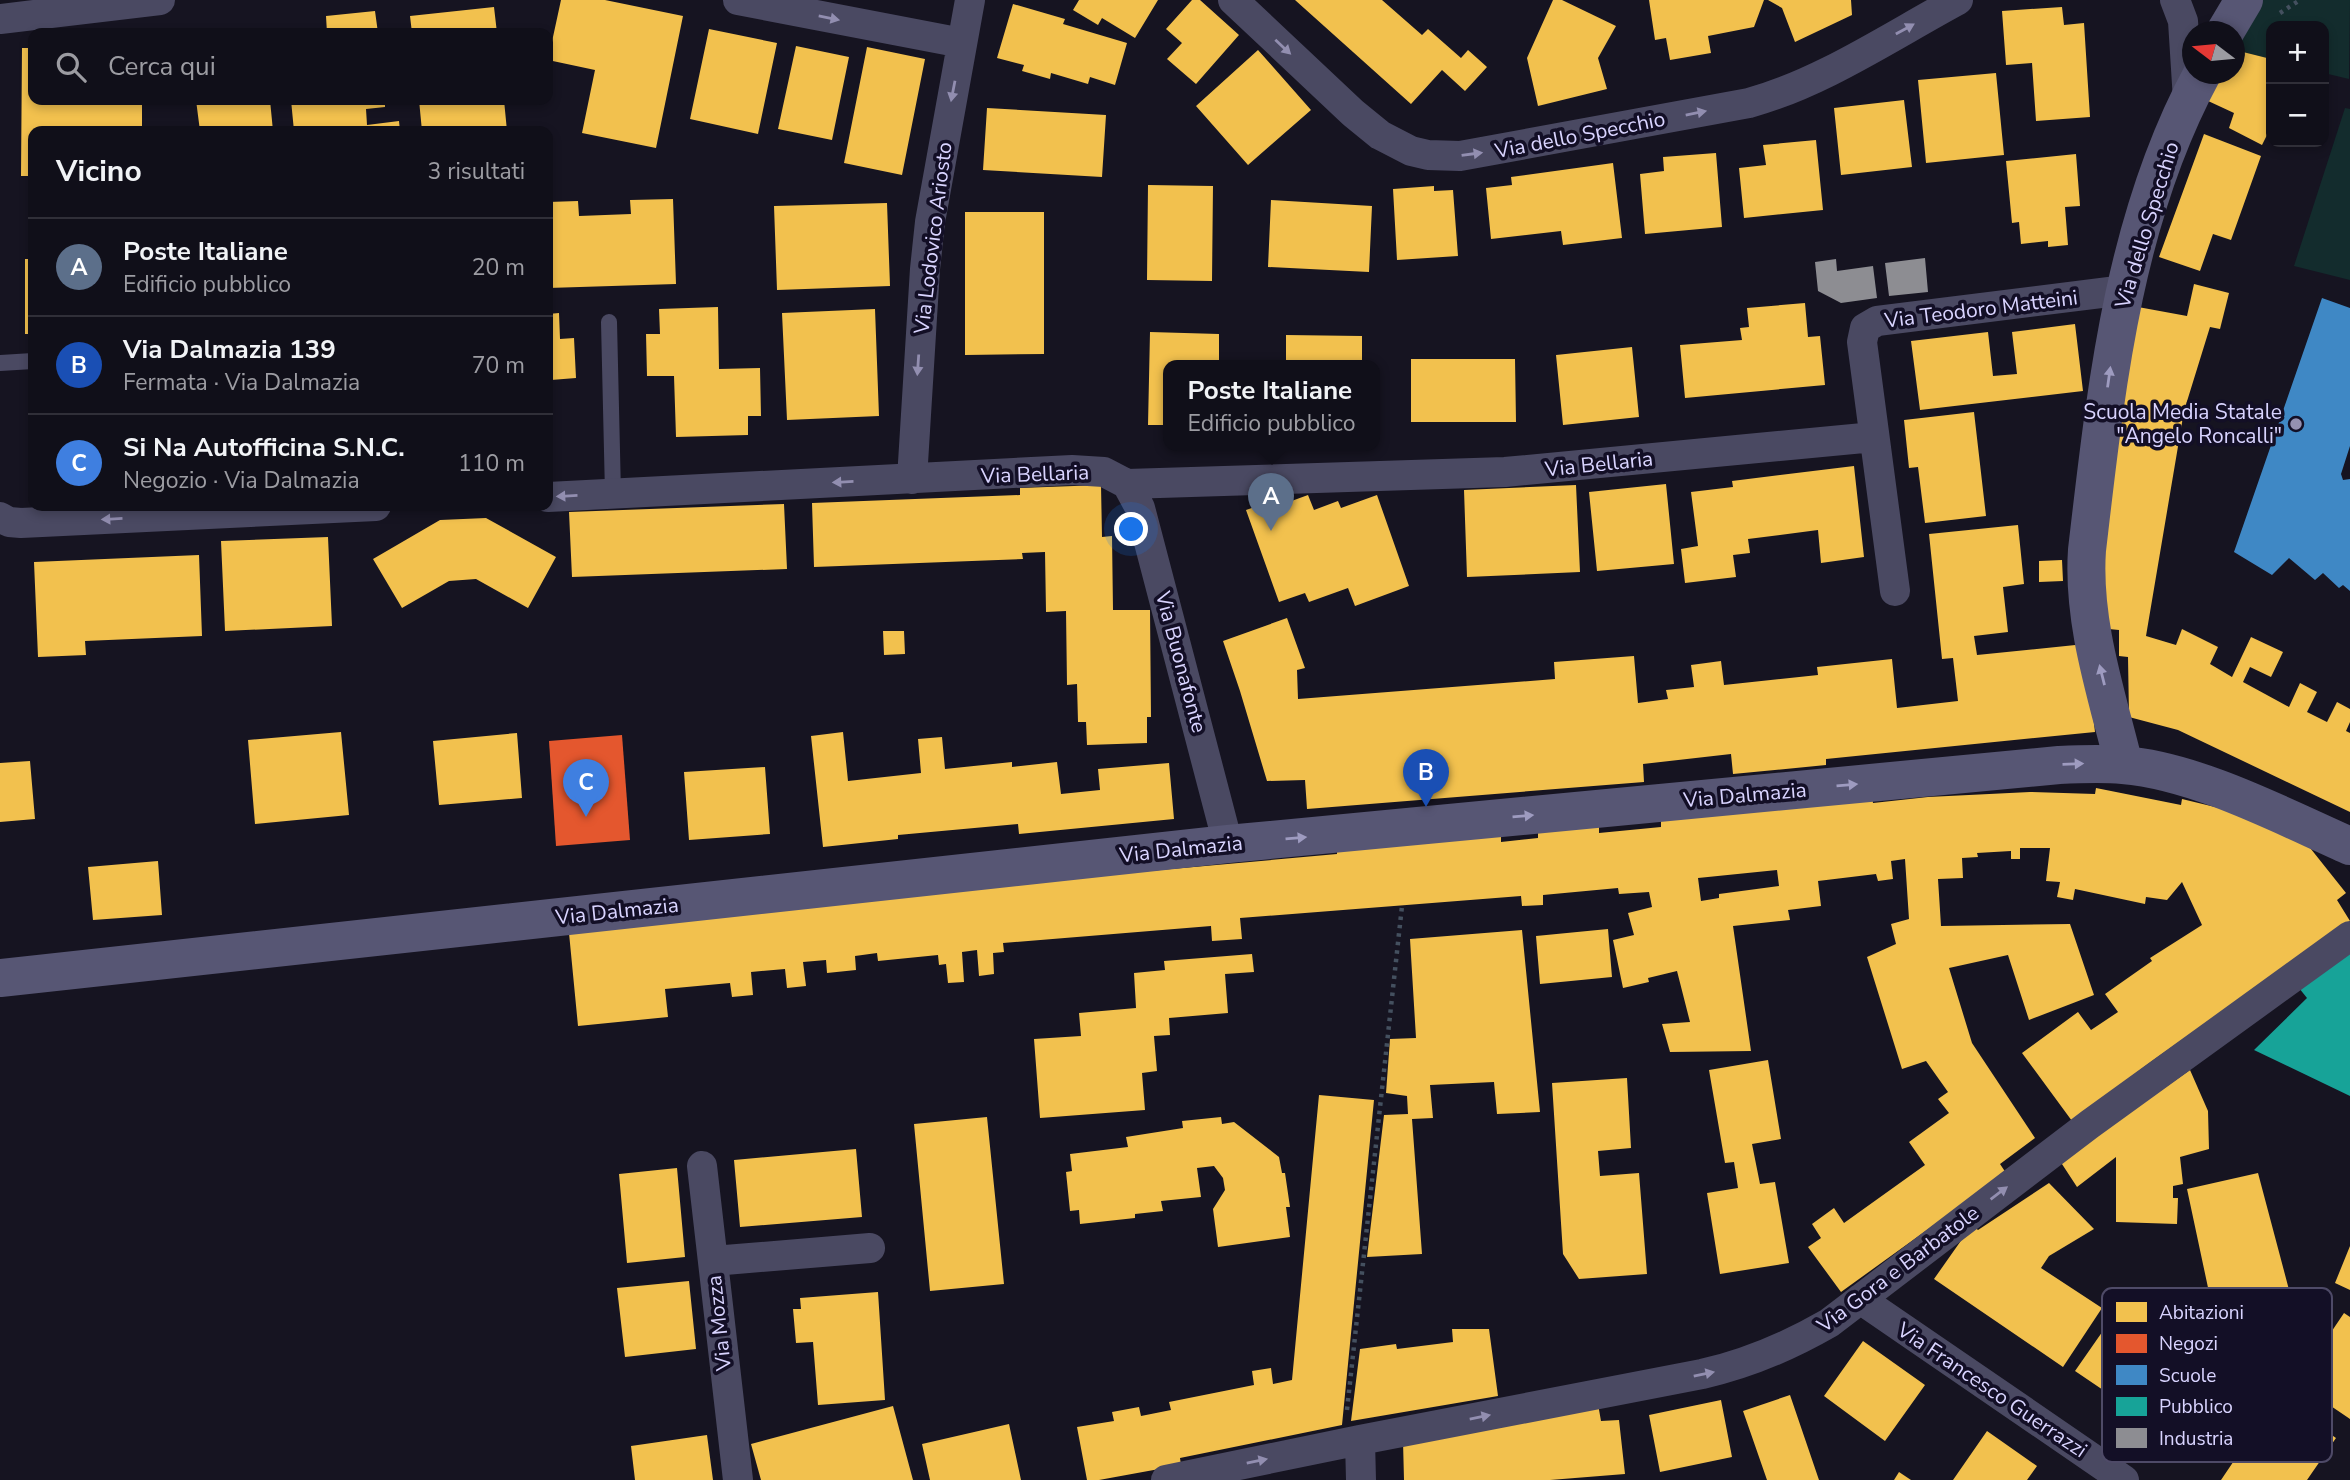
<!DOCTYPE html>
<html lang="it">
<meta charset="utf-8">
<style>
:root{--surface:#100f19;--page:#1e1d26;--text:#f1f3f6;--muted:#9c9ca2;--line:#302f38;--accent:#1a73e8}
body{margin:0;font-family:"Nunito Sans",sans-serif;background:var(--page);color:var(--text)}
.controls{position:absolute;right:21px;top:21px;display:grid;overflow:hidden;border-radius:14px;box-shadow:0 4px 10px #0003}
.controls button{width:63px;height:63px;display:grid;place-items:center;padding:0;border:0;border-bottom:2px solid var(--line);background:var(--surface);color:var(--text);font:35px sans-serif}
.compass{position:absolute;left:2182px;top:21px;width:63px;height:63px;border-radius:50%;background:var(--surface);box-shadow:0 4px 10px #0003;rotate:286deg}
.you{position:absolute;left:1132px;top:530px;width:24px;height:24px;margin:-18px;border:5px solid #fff;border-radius:50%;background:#1a73e8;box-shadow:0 0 0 10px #1a73e833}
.badge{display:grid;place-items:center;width:46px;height:46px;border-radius:50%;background:var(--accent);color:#fff;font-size:23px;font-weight:700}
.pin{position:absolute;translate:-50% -58px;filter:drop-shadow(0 2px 4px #0008)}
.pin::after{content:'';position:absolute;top:37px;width:24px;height:21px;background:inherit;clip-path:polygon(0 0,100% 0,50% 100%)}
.popup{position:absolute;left:1163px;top:360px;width:217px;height:91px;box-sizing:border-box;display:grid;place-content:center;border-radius:14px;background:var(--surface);filter:drop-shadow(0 2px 5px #0005);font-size:23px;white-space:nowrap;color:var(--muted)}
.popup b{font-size:26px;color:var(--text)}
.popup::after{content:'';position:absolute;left:50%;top:100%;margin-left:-14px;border:14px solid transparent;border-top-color:var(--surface)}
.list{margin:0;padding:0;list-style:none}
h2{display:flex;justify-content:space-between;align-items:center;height:91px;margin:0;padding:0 28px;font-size:30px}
h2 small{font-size:23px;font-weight:400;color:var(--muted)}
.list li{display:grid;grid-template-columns:46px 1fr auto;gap:21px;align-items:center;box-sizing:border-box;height:98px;padding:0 28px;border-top:2px solid var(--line)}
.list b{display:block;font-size:26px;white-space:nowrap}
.list p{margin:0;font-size:23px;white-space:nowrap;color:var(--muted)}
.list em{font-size:23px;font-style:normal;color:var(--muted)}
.icon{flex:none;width:38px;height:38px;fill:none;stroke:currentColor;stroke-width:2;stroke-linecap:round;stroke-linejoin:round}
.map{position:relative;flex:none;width:2350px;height:1480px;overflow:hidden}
.search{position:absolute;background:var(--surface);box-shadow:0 4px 10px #0003;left:28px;top:28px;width:525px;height:77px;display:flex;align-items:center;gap:18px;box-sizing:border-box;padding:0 24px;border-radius:14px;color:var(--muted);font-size:26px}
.panel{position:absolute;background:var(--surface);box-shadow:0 4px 10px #0003;left:28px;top:126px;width:525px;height:385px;border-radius:14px}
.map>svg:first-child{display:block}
.green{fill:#132c2d}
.homes{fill:#f2c14e;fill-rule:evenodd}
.shops{fill:#e4572e}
.schools{fill:#3f88c5}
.public{fill:#17a398}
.industry{fill:#8d8d92}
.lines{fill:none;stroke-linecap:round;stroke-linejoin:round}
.path{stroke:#44505f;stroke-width:4.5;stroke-dasharray:3.5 5;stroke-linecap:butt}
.lane{stroke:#4a4962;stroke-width:16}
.street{stroke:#4a4962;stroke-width:30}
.secondary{stroke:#575674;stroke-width:38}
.oneway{fill:#928eb0}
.oneway2{fill:#9e9bc0}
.poi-dot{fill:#9591b1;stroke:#130f26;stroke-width:2.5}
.labels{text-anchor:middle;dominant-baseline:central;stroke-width:7;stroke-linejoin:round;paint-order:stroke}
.street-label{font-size:21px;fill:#d9d4ff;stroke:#130f26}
.poi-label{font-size:21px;fill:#d9d4ff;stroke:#130f26;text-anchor:end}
.key{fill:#130f26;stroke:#4e4a67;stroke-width:2}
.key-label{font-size:19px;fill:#d9d4ff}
</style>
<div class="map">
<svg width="2350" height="1480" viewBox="0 0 2350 1480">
<rect width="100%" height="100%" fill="#161421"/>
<path class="green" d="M2263 0H2350L2349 79 2324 73V26H2271V59L2235 50 2234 43Z
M2345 108 2350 109V280L2294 266Z"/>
<path class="homes" d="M561 0H605L683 16 656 148 582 133 595 70 548 60Z
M1079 0H1158L1135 38 1102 18 1098 25 1073 10Z
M1192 0H1200L1239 35 1196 84 1167 59 1182 43 1166 29Z
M1295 0H1382L1422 35 1428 29 1461 58 1468 50 1487 67 1465 91 1442 70 1411 104Z
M1553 0H1562L1616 26 1598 58 1607 89 1538 106 1527 58Z
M1649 0H1764L1754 27 1708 36 1711 53 1670 60 1666 38 1655 40Z
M1768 0H1851L1852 15 1795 42 1782 8Z
M1013 4 1065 19 1063 24 1127 43 1115 85 1090 77 1088 84 1051 73 1050 79 1022 71 1024 65 997 58Z
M494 7 497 33H412L410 16Z
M2062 7 2064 25 2084 23 2090 117 2036 121 2032 63 2006 65 2002 11Z
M375 11 378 33H327L326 16Z
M709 29 777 43 758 134 690 119Z
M796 46 849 57 832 140 778 129Z
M867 47 925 59 902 175 844 163Z
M22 48H33V100H142V131H33V176H21Z
M1258 50 1311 110 1248 165 1196 106Z
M2235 50 2271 59V127L2262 145 2229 128 2234 113 2206 100 2219 74H2235Z
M1996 73 2004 155 1926 163 1918 80Z
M196 100H270L273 131H200Z
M291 100H385V107L366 109 367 125 399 121 400 131H294Z
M419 100H504L507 131H422Z
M1904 100 1912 167 1841 175 1834 108Z
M987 108 1106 115 1102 177 983 170Z
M2204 134 2261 156 2231 240 2213 234 2200 271 2159 257Z
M1816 140 1823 210 1744 218 1739 168 1766 165 1763 145Z
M1716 153 1722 227 1645 234 1640 174 1664 171 1663 157Z
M2076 154 2080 206 2065 207 2068 245 2048 247V241L2021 244 2019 222 2012 223 2006 161Z
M1613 163 1622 238 1563 245 1561 231 1491 239 1486 188 1512 185 1511 177Z
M1148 185 1213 186 1212 281 1147 280Z
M1434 186V191L1453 190 1458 256 1397 260 1393 189Z
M673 199 676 284 548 288V202L578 201 579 216 631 214 630 200Z
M1271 200 1372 206 1369 272 1268 267Z
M887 203 890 286 777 290 774 206Z
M965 212H1044V354L965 355Z
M25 259H33V334H25Z
M2194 284 2229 293 2220 329 2210 327 2184 411 2146 636 2176 645 2182 629 2218 647 2210 664 2232 677 2251 637 2283 652 2271 677 2250 667 2243 682 2289 707 2300 683 2317 692 2307 712 2327 722 2337 702 2350 709V722L2346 731 2350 733V812L2178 730 2129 717 2128 657 2119 656V630L2099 628 2100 561 2138 307 2187 316Z
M1805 303 1808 337 1820 336 1825 385 1685 398 1680 345 1742 340 1740 328 1749 327 1747 308Z
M718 307 719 369 760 368 761 416H748V435L676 437 674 376H647L646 334H660L659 309Z
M875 309 879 416 787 420 782 313Z
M559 313 560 339 574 338 576 378 551 380 553 442H548V314Z
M2075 324 2083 391 1920 410 1911 341 1988 332 1993 376 2017 374 2012 332Z
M1150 332 1219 334V365H1168V425H1148Z
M1286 335 1362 336V365H1286Z
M1632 347 1639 417 1563 425 1556 355Z
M1411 359H1515L1516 422H1411Z
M28 382H33V458H31Z
M1974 412 1986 516 1925 523 1918 467 1909 468 1904 420Z
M1854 466 1864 557 1821 563 1818 530 1748 539 1750 553 1733 555 1736 577 1685 583 1681 549 1698 546 1691 492 1733 487 1732 481Z
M1666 484 1674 564 1597 571 1589 492Z
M1101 485 1102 537 1112 536 1113 610H1150L1151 717H1147V743L1087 745 1086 722H1078L1077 684 1067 685 1066 611 1046 612 1045 552 1022 553 1023 559 814 567 812 503 1020 495V488Z
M1576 485 1580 572 1467 577 1464 490Z
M1308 495 1314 510 1338 501 1341 508 1377 495 1409 586 1355 606 1348 588 1309 602 1305 593 1279 602 1246 510 1284 497 1286 503Z
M784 504 787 569 572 577 569 512Z
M486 518 556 557 528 608 476 579 449 581 402 608 373 559 440 520Z
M2018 525 2024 584 2003 587 2008 632 1974 636 1977 655 2085 644 2095 732 1826 759V765L1733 774 1731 754 1643 764 1644 782 1307 809 1305 780 1267 781 1240 691 1223 641 1287 618 1305 668 1297 670 1298 699 1555 679 1554 662 1634 656 1638 703 1668 699 1666 690 1694 687 1691 665 1721 661 1724 685 1818 675 1817 667 1892 659 1897 708 1958 701 1953 658 1942 659 1929 534Z
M328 537 332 626 225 631 221 541Z
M199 555 202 636 85 641 86 655 38 657 34 562Z
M2062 560 2063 581 2039 582V561Z
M883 631H904L905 654 884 655Z
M341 732 349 815 255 824 248 740Z
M843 732 848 781 921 773 918 739 942 737 945 769 1012 762V767L1057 762 1061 794 1100 790 1098 769 1169 763 1174 819 1019 834 1018 824 898 835V839L823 847 811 736Z
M517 733 522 798 439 805 433 741Z
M30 761 35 819 0 822V763Z
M765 767 770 834 689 840 684 772Z
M2096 788 2181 805 2182 799 2248 815 2303 839 2346 893 2337 900 2350 921 2152 1061 2072 1121 2022 1053 2078 1012 2091 1030 2118 1012 2105 994 2152 961 2150 958 2202 925 2182 882 2167 900 2146 897 2145 904 2075 889 2073 900 2057 897 2060 882 2046 881 2050 848H2020V859H2011V851L1977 853 1978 857 1962 858 1963 878 1938 879 1941 926 2070 924 2094 995 2029 1020 2008 955 1949 968 1972 1043 2035 1138 2000 1164 2006 1173 1841 1292 1808 1247 1821 1238 1812 1224 1834 1208 1844 1223 1925 1165 1909 1142 1949 1113 1938 1099 1948 1092 1926 1061 1902 1069 1867 957 1896 944 1891 924 1909 919 1905 859 1891 861 1893 879 1878 881 1876 874 1818 881 1821 906 1788 910 1790 920 1733 926 1751 1051 1670 1052 1662 1024 1690 1022 1677 971 1648 978 1649 982 1623 988 1613 940 1634 935 1628 913 1652 907 1649 892 1619 894 1618 888 1543 895V905L1522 906 1521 896 1240 918 1242 939 1212 941 1211 926 1003 943 1004 952 993 953 994 974 979 976 977 950 962 952 964 982 948 983 946 964 939 965 938 955 878 961 877 953 855 956 856 970 827 973 826 960 803 962 806 986 787 988 785 969 751 972 753 995 732 997 730 983 665 989 668 1017 578 1026 569 933 1127 873 1337 854V848L1501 836V842L1538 838V832L1599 827V833L1661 827V821L1872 796 1873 803 1928 797 2030 792 2095 794ZM1777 870 1779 886 1719 894V898L1701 901 1698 878Z
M158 861 162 915 93 920 88 867Z
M1608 929 1612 977 1540 984 1536 936Z
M1522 930 1540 1112 1497 1114 1494 1082 1430 1085 1433 1118 1412 1119 1422 1254 1367 1257 1384 1115 1408 1114 1407 1096 1386 1093 1390 1039 1416 1038 1410 939Z
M1252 954 1254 972 1225 974 1228 1013 1169 1018 1170 1035 1154 1036 1157 1071 1142 1073 1145 1110 1040 1118 1034 1039 1081 1036 1079 1013 1136 1008 1134 973 1165 970 1164 961Z
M1768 1060 1781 1139 1752 1144 1760 1184 1775 1182 1789 1263 1720 1274 1707 1193 1738 1188 1734 1162 1725 1163 1709 1070Z
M2190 1070 2208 1111 2209 1149 2180 1157 2183 1184 2173 1186V1198H2178L2177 1224 2116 1222V1157L2077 1187 2060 1161Z
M1627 1078 1631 1148 1598 1151 1600 1176 1639 1173 1647 1274 1579 1279 1563 1254 1552 1083Z
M1319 1095 1374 1100 1342 1425 1180 1458 1181 1465 1099 1480H1087L1077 1427 1114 1421 1112 1412 1139 1407 1141 1416 1171 1410 1169 1402 1254 1385 1252 1371 1271 1368 1273 1384 1292 1380Z
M987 1117 1004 1284 930 1291 914 1124Z
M1221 1117 1222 1124 1234 1122 1279 1157 1282 1173H1285L1290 1207H1286L1290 1237 1218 1247 1213 1209 1225 1190 1223 1178 1214 1166 1197 1168 1201 1197 1161 1201 1163 1211 1135 1214V1218L1080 1224 1079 1210 1070 1211 1066 1172 1072 1171 1070 1154 1128 1147 1126 1137 1183 1128 1182 1121Z
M856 1149 862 1217 740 1227 734 1160Z
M677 1168 685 1257 627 1263 619 1174Z
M2258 1173 2292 1301 2327 1326 2293 1377 2247 1346 2237 1355 2191 1320 2210 1297 2187 1189Z
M2049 1183 2094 1229 2049 1256 2041 1268 2102 1308 2063 1367 1934 1279 1972 1225 1978 1230Z
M2350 1246V1290L2335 1283Z
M689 1281 696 1349 625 1357 617 1288Z
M878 1292 885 1400 818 1405 813 1342 796 1343 793 1309H801L800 1298Z
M2344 1313 2350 1317V1419L2297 1383Z
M2114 1315 2134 1329 2139 1322 2191 1357 2194 1353 2248 1390 2212 1444 2146 1399 2137 1413 2075 1371Z
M1452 1329H1489L1498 1396 1351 1421 1360 1349 1396 1344 1397 1349 1453 1342Z
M1863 1341 1925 1385 1885 1441 1824 1396Z
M1790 1395 1819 1480H1767L1743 1411Z
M2277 1397 2336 1438 2307 1480H2221Z
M1721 1400 1732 1457 1660 1472 1649 1415Z
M1598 1404 1601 1421 1619 1420 1625 1474 1550 1480H1404L1403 1441Z
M893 1406 913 1480H761L751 1444Z
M1009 1424 1021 1480H930L922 1444Z
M1987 1431 2037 1466 2027 1480H1953Z
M707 1435 713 1480H635L631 1446Z
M1899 1472 1911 1480H1894Z"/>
<path class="shops" d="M622 735 630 840 556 846 549 741Z"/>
<path class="schools" d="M2322 298 2350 308V446L2341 474 2343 480 2350 479V591L2343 585 2339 588 2323 573 2315 580 2289 558 2272 575 2234 552Z"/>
<path class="public" d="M2350 946V1096L2254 1050 2307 998 2299 988Z"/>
<path class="industry" d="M1925 258 1928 292 1889 296 1885 263Z
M1836 259 1837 271 1873 266 1877 298 1841 303 1818 291 1815 262Z"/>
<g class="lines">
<path class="path" d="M2280 13 2300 0
M1347 1410 1402 906"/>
<path class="lane" d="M609 322 613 494
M0 363 33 361"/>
<path class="street" d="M738 0 962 43
M1233 0 1353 113 1380 135 1411 151 1428 155 1460 156 1749 103C1822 83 1891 36 1958 0
M2175 0 2183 21 2188 100
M0 19 160 0
M912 479 925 269 930 222 970 0
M1127 484 1140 508 1228 844
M548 497 1072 470 1104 472 1127 484 1505 472 1874 437
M0 517 9 522 21 523 376 506
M1895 591 1862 342 1865 328 1877 321 2125 290
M702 1166 738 1480
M713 1261 870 1248
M1860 1299 2124 1480
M1360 1440 1361 1480
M1166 1480 1360 1440 1702 1374C1747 1364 1789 1346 1829 1323L2090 1124 2350 936"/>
<path class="secondary" d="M2225 32 2244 0
M2124 765C2107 695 2082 623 2087 550 2106 388 2123 220 2202 74
M0 978 1228 844 2059 765C2080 764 2102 763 2123 765 2197 771 2282 816 2350 846"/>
</g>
<defs><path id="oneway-solid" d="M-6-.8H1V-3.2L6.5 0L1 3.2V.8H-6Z" transform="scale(1.75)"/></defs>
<g class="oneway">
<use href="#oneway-solid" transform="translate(829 18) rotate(11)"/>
<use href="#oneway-solid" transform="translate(1905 29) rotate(-29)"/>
<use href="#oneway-solid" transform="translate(1283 47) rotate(43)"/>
<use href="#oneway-solid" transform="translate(953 91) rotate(101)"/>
<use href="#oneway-solid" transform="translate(1696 113) rotate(-11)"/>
<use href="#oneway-solid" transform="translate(1472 154) rotate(-8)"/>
<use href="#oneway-solid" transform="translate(918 365) rotate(94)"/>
<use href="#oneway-solid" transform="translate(843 482) rotate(177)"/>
<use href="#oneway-solid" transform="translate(567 496) rotate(177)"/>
<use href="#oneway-solid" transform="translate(112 519) rotate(177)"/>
<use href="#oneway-solid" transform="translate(1999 1193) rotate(-37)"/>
<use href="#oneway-solid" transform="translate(1704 1374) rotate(-12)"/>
<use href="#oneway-solid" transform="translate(1480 1417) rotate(-11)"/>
<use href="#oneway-solid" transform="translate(1257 1461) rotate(-12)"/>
</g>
<g class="oneway2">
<use href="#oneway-solid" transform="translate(2109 377) rotate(-82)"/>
<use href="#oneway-solid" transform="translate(2102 675) rotate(-104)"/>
<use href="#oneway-solid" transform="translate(2073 764) rotate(-2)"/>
<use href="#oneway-solid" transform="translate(1847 785) rotate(-5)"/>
<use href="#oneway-solid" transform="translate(1523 816) rotate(-5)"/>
<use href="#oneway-solid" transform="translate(1296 838) rotate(-5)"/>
</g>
<circle class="poi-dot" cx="2296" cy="424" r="7"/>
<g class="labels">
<g class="street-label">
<text transform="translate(1580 135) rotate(-11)">Via dello Specchio</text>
<text transform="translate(2147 225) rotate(-73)">Via dello Specchio</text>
<text transform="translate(933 238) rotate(-83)">Via Lodovico Ariosto</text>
<text transform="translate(1981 309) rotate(-7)">Via Teodoro Matteini</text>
<text transform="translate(1599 464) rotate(-6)">Via Bellaria</text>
<text transform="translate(1035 474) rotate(-2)">Via Bellaria</text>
<text transform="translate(1181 662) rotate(75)">Via Buonafonte</text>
<text transform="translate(1745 795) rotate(-5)">Via Dalmazia</text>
<text transform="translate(1181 849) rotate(-6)">Via Dalmazia</text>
<text transform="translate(617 911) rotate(-6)">Via Dalmazia</text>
<text transform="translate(1898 1269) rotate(-37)">Via Gora e Barbatole</text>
<text transform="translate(719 1323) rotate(-96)">Via Mozza</text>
<text transform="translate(1992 1390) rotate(34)">Via Francesco Guerrazzi</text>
</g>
<g class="poi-label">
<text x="2282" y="412">Scuola Media Statale<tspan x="2282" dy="24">"Angelo Roncalli"</tspan></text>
</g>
</g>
<rect x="2102" y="1288" width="230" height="174" rx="10" class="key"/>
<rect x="2116" y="1302" width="31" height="20" fill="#f2c14e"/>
<rect x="2116" y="1334" width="31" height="19" fill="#e4572e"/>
<rect x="2116" y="1365" width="31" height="20" fill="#3f88c5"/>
<rect x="2116" y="1397" width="31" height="19" fill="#17a398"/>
<rect x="2116" y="1428" width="31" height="20" fill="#8d8d92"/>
<g class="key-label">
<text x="2159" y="1319">Abitazioni</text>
<text x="2159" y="1350">Negozi</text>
<text x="2159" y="1382">Scuole</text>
<text x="2159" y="1413">Pubblico</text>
<text x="2159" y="1445">Industria</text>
</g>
</svg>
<div class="controls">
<button>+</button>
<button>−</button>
</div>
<svg class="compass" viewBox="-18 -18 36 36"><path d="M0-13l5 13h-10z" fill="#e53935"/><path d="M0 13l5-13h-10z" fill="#9c9ca2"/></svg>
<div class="you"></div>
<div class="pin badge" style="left:1271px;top:531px;background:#5c6f8a">A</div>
<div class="popup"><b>Poste Italiane</b>Edificio pubblico</div>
<div class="pin badge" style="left:1426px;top:807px;background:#1a4fb4">B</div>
<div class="pin badge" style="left:586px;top:817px;background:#3f7fe0">C</div>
<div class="search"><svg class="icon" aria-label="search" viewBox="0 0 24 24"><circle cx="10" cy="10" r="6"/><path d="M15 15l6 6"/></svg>Cerca qui</div>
<section class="panel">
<h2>Vicino<small>3 risultati</small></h2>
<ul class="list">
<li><span class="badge" style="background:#5c6f8a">A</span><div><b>Poste Italiane</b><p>Edificio pubblico</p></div><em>20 m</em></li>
<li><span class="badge" style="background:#1a4fb4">B</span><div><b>Via Dalmazia 139</b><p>Fermata · Via Dalmazia</p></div><em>70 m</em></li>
<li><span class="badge" style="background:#3f7fe0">C</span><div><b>Si Na Autofficina S.N.C.</b><p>Negozio · Via Dalmazia</p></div><em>110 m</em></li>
</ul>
</section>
</div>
